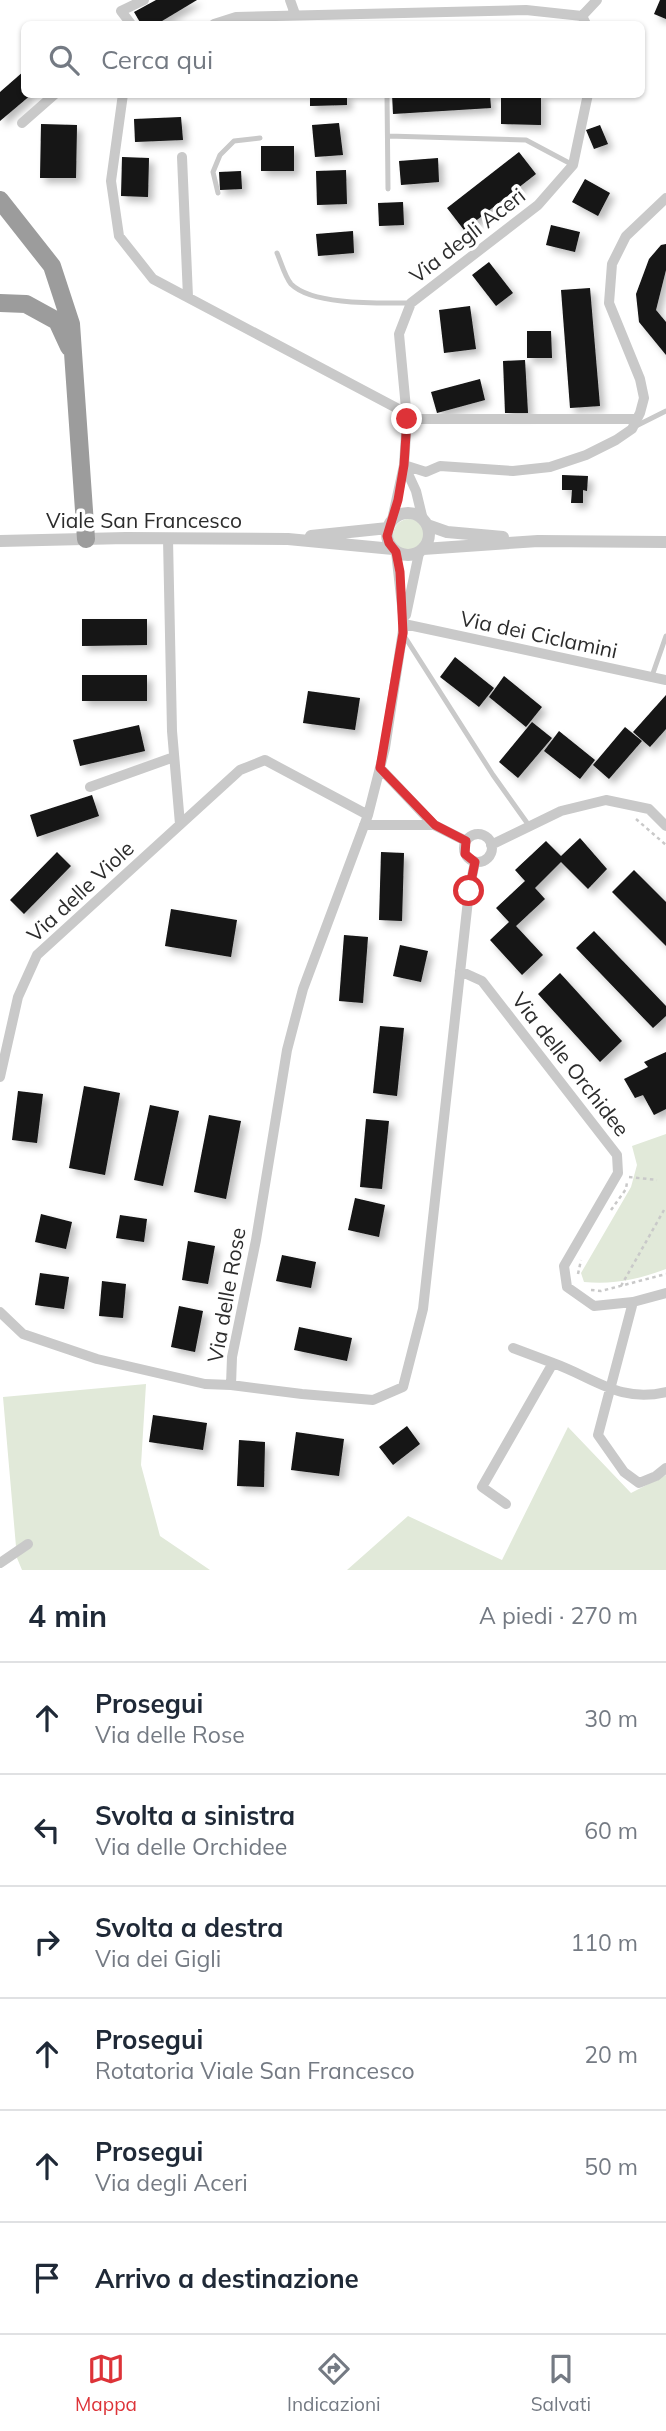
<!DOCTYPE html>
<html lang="it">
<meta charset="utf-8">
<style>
:root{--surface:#fff;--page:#f2f2f3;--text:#1f2937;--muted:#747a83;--line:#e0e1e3;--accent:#dd3338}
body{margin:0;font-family:Mulish,sans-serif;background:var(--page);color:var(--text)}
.stop{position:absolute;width:21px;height:21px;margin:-16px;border:5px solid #dd3338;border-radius:50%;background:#fff}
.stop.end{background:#dd3338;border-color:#fff;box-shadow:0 2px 7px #0008}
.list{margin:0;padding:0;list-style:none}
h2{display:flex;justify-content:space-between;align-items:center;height:91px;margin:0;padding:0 28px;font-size:30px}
h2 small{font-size:23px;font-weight:400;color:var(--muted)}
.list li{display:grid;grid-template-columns:46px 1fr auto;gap:21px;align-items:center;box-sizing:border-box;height:112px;padding:0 28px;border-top:2px solid var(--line)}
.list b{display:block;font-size:26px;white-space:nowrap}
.list p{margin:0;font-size:23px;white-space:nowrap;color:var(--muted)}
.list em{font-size:23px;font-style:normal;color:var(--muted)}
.icon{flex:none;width:38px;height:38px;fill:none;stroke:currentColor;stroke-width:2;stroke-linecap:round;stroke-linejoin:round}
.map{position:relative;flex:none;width:666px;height:1570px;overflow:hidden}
.search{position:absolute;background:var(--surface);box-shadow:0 2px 5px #0004;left:21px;right:21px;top:21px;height:77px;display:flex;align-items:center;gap:18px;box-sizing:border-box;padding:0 24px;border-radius:10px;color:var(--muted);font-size:26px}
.sheet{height:763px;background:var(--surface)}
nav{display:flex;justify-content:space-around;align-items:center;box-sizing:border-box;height:98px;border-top:2px solid var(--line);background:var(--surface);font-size:19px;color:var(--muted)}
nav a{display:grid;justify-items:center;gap:4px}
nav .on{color:var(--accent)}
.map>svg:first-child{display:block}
.green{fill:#e1e9d9}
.building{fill:#131313;filter:url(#shadow)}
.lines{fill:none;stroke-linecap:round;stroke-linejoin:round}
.path{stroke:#c9c9c9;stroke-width:2.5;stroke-dasharray:3.5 3.5;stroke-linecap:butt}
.service{stroke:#c9c9c9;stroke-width:5}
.minor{stroke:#c9c9c9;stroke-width:10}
.tertiary{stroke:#c9c9c9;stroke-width:12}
.trunk{stroke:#9c9c9c;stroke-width:18}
.route{stroke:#dd3338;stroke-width:9}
.labels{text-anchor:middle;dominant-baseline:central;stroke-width:7;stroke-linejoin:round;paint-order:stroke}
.street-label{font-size:21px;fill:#2c2c2c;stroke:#fff}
</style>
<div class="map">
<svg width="666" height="1570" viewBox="0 0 666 1570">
<defs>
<filter id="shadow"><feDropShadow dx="5" dy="5" stdDeviation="3.5" flood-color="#0004"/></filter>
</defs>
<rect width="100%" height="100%" fill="#fff"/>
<path class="green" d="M393 535a16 16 0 1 1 32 0a16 16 0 1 1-32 0Z
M666 1134V1269C639 1279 614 1285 584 1282L581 1273 631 1187 637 1165 632 1146Z
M146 1384 141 1465 160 1536 210 1570H22L17 1558 3 1397Z
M568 1427 631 1493 666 1475V1570H347L408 1516 502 1560Z"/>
<path class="building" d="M156 0H197L157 24H141L134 12Z
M660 0H666V19L654 14Z
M24 71V94H32L0 121V92Z
M310 94H347V105L310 106Z
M392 94H490L491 108 393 114Z
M501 94H541V125L501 124Z
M181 117 183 140 135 142 134 119Z
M339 123 343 155 315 157 312 125Z
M41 124 77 125 76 178H40Z
M600 125 608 144 594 149 586 130Z
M261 146H294V171H261Z
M519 152 536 174 464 230 447 208Z
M122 157 149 158 148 197 121 196Z
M438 158 439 182 401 185 399 161Z
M346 170 347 204 317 205 316 171Z
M241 171 242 189 220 190 219 172Z
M585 179 610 193 598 216 572 202Z
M403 202 404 225 379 226 378 203Z
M551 225 580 232 575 252 546 245Z
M353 231 354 253 318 256 316 234Z
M666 244V270L656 310 666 322V355L639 322 636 294 649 259 661 245Z
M489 262 513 293 496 306 472 275Z
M590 288 600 406 570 408 561 290Z
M470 306 476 349 444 353 439 310Z
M527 331H551L552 358H527Z
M525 360 528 413H505L503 361Z
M480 379 485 400 437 413 431 392Z
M562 475 588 476 587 491 583 490V503H571L572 490H562Z
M82 619H147V645L82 646Z
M455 657 494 688 479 707 440 677Z
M82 675H147V701H82Z
M504 676 542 707 526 727 489 697Z
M308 691 360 698 355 730 303 723Z
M666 695V729L650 747 633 732Z
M532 722 552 738 518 778 499 762Z
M139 725 145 751 80 766 73 740Z
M625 727 642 741 609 779 593 765Z
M559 731 595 760 580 779 544 751Z
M92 795 99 816 37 837 30 815Z
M580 838 607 869 588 889 561 862 535 888 545 899 516 926 543 955 522 975 490 940 509 922 496 908 525 881 515 870 546 841 561 856Z
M57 852 71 866 24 914 10 900Z
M381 852 404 853 402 921 379 920Z
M634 870 666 902V946L612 892Z
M171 909 237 920 231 957 165 946Z
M594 931 666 1006V1016L653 1028 576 948Z
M344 935 368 937 363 1003 339 1001Z
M400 945 428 951 421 982 393 976Z
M560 973 622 1041 600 1062 538 994Z
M380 1026 404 1028 397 1096 373 1093Z
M666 1052V1109L654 1115 643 1095 635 1098 624 1079 648 1067 644 1062Z
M84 1086 120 1093 105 1175 69 1168Z
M18 1091 43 1094 37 1143 12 1140Z
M150 1105 179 1111 163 1186 134 1180Z
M209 1115 241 1121 226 1199 194 1192Z
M366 1119 389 1121 382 1189 360 1187Z
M355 1198 385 1205 379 1237 348 1230Z
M41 1214 72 1222 66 1249 35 1242Z
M120 1215 147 1219 144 1242 116 1238Z
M188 1241 215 1246 208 1284 182 1280Z
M282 1255 316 1262 311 1288 276 1281Z
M40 1273 69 1277 64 1309 35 1305Z
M102 1281 126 1284 123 1318 99 1316Z
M179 1306 203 1311 195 1352 171 1347Z
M299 1327 352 1338 347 1361 294 1350Z
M153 1415 207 1423 203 1450 149 1442Z
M407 1426 420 1444 393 1465 379 1447Z
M296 1432 344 1439 339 1476 291 1470Z
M239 1440 265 1442 264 1487 237 1486Z"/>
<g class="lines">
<path class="path" d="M636 819 666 845
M629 1177 657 1180
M611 1210 626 1189 627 1182
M578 1274 581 1260
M621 1286 664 1210
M591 1290 601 1291 666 1274"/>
<path class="service" d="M387 94 388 189
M388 136 526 140 573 165
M218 193 213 172 220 155 234 141 260 138
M277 253C281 262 285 277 291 284 313 306 382 303 411 303
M634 427 666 411
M403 634 493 775 530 827
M652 676 666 636"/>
<path class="minor" d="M290 0 295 14
M582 16 597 0
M131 24 121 11 144 0
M214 24 236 17 526 10 582 16 586 24
M123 94 111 181 119 236 153 279 406 413
M22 123 55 94
M182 157 188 297
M407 419H637
M404 465 426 472 440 466 513 471 550 467 586 455 616 440 632 429 640 413 644 398 640 379 609 303 612 264 626 236 666 198
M404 465 416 491 423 520
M392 520 404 465 407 419 399 334 411 303 538 205 573 165 588 94
M168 539 172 731 180 824
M396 552 404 624 385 748 368 815 303 989 287 1050 256 1240 232 1357 231 1385 302 1394 373 1400 403 1387 423 1309 469 891 475 862
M406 615 419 553
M404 624 666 680
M380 768 434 825 466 841
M90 787 174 757
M364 825H434
M464 848a14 14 0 1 1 28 0a14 14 0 1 1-28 0Z
M491 845 561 811 606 800 649 809 666 826
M460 971 482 981 617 1155 618 1173 564 1266 567 1287 594 1306 633 1302 666 1293
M0 1077 18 997 37 955 240 770 265 760 368 815
M633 1302 598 1435 624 1472 639 1483 656 1476 666 1468
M0 1312 23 1334 97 1359 205 1384 231 1385
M513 1348 553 1363
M506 1504 482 1487 553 1363C595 1378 619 1403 666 1392
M0 1563 28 1544"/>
<path class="tertiary" d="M387 534a21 21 0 1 1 42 0a21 21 0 1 1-42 0Z
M427 525 447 532 503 537
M311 536 388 528
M0 541 126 538 288 539 393 549
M423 549 538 541 666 542"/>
<path class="trunk" d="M0 200 52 266 71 324 86 539
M0 303 26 304 57 321 69 347"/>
</g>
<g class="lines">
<path class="route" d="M407 419 404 465 398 500 387 536 389 543 396 552 400 572 403 633 380 768 435 825 466 841 465 854 475 862 469 891"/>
</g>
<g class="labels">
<g class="street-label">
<text transform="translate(467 235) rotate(-38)">Via degli Aceri</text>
<text x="144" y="520">Viale San Francesco</text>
<text transform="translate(539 634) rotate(12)">Via dei Ciclamini</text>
<text transform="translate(80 891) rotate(-43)">Via delle Viole</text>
<text transform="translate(571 1064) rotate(52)">Via delle Orchidee</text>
<text transform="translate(226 1295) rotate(-80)">Via delle Rose</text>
</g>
</g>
</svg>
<div class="stop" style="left:469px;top:891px"></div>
<div class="stop end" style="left:407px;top:419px"></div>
<div class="search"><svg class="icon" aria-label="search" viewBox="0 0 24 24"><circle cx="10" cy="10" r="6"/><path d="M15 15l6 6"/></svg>Cerca qui</div>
</div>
<section class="sheet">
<h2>4 min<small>A piedi · 270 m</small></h2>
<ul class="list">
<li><svg class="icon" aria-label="ahead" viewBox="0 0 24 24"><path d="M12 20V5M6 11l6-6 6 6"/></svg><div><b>Prosegui</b><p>Via delle Rose</p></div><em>30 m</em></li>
<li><svg class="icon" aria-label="left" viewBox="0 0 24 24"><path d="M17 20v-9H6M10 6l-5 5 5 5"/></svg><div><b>Svolta a sinistra</b><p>Via delle Orchidee</p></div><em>60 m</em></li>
<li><svg class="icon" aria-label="right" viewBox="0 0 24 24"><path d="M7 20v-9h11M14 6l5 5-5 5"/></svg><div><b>Svolta a destra</b><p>Via dei Gigli</p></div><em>110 m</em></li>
<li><svg class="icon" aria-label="ahead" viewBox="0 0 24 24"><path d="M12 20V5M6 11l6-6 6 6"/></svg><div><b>Prosegui</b><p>Rotatoria Viale San Francesco</p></div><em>20 m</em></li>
<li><svg class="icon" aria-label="ahead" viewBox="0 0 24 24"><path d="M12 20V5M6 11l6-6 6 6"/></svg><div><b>Prosegui</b><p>Via degli Aceri</p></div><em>50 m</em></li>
<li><svg class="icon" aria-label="arrive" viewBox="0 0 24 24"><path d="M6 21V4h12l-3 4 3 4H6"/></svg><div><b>Arrivo a destinazione</b></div></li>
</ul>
</section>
<nav>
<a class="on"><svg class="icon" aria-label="map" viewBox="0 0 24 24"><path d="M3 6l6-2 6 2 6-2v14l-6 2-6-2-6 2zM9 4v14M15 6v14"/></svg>Mappa</a>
<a><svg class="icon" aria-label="directions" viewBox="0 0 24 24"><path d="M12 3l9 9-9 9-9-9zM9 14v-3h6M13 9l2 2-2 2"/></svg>Indicazioni</a>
<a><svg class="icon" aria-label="saved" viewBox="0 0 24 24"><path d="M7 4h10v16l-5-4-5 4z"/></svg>Salvati</a>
</nav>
